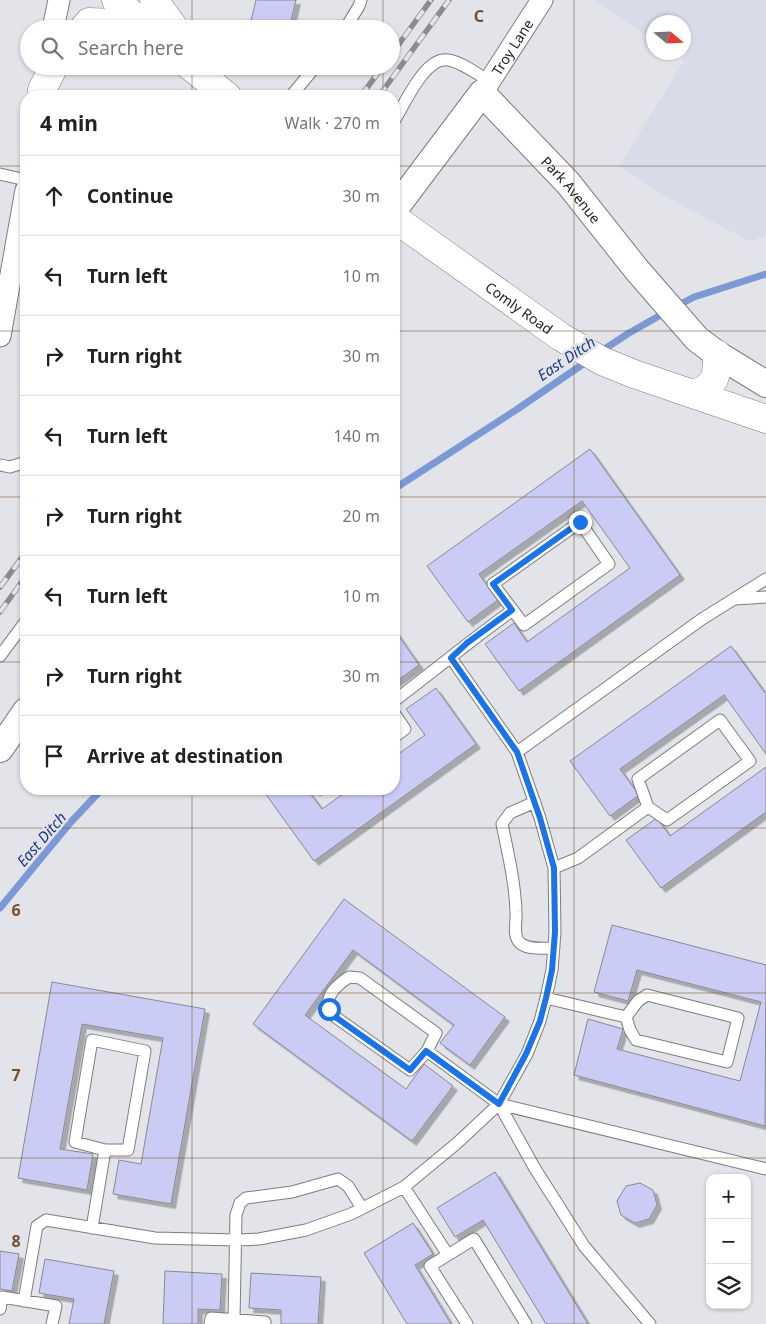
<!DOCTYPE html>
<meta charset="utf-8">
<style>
:root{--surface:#fff;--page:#f2f2f2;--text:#222;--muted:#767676;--line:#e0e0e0}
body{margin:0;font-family:"Noto Sans",sans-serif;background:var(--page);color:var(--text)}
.controls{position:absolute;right:15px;bottom:15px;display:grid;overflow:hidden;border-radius:10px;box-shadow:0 1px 4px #0004}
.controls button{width:45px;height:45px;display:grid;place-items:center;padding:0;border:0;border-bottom:1px solid var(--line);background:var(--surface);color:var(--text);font:25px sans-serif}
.compass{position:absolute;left:646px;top:15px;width:45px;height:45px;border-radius:50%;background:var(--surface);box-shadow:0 1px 4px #0004;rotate:109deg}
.stop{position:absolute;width:15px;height:15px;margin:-11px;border:4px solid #1a73e8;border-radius:50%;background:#fff}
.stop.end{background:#1a73e8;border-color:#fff;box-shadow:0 1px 5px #0008}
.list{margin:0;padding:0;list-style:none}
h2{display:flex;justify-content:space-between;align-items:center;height:65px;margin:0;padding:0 20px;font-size:21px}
h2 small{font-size:16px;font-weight:400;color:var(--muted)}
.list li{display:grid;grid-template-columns:32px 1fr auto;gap:15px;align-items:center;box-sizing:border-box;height:80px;padding:0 20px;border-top:1px solid var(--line)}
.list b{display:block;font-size:19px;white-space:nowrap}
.list em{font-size:16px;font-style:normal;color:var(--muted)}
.icon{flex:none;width:28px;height:28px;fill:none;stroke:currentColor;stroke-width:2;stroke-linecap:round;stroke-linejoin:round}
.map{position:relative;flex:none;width:766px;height:1324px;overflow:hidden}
.search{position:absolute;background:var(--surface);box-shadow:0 1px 4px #0004;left:20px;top:20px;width:380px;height:55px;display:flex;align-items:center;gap:12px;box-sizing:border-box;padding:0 18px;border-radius:28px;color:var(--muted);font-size:19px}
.panel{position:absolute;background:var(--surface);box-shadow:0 1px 4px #0004;left:20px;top:90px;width:380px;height:705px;border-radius:20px}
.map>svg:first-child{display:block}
.built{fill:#dadbe9}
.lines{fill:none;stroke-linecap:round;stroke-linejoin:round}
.stream{stroke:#7b99d5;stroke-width:7}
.building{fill:#cbccf5;stroke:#89898f;filter:url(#shadow)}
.service-casing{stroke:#7c7c82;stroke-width:13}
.minor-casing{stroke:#7c7c82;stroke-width:23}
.tertiary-casing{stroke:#7c7c82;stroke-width:28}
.secondary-casing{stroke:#7c7c82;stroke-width:29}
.service{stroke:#fff;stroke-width:11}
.minor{stroke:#fff;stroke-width:21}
.tertiary{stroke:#fff;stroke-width:26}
.secondary{stroke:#fff;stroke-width:28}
.rail-casing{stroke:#8b8b90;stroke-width:5.5}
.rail{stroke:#e3e4ea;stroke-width:4;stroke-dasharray:11;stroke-linecap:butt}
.route{stroke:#1a73e8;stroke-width:6}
.grid{fill:none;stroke:#75512b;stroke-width:1;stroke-opacity:0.55}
.labels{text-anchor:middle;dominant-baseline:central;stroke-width:5;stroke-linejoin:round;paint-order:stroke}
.street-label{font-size:14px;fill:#222225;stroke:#e3e4ea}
.water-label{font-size:15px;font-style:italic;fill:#1b3a80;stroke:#e3e4ea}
.grid-label{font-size:16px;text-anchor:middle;font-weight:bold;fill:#75512b;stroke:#e3e4ea;stroke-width:5;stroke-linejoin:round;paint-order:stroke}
</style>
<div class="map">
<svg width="766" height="1324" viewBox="0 0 766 1324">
<defs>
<filter id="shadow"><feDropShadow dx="4.5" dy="4.5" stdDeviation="0" flood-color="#0004"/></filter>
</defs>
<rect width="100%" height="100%" fill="#e3e4ea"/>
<path class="built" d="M595 0H766V234L751 242 665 196 619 166 684 61 672 53 684 52V22H654L653 40Z"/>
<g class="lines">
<path class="stream" d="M675 307 694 297 766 274
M600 352 629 333 666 312
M394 489 516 410 589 360
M0 908 70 823 102 789"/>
</g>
<path class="building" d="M256 0H296L289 29H249Z
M590 449 680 575 519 691 485 644 514 623 527 642 630 568 582 501 479 574 498 600 468 622 427 566Z
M394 629 419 665 394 683Z
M731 646 766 694V754L724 695 620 769 639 795 610 816 570 761Z
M436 688 476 744 314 861 262 789H307L322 809 350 789H394V757L425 735 406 709Z
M766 767V812L661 888 626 840 657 818 670 836Z
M344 899 505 1017 470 1065 440 1043 454 1025 353 950 305 1015 406 1089 424 1064 453 1086 412 1141 253 1024Z
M612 925 766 965 765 1126 574 1075 588 1019 623 1029 617 1049 740 1081 761 1002 637 970 628 1001 594 992Z
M52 982 205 1009 171 1204 113 1194 119 1160 141 1164 163 1038 82 1024 60 1149 93 1154 87 1190 18 1178Z
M495 1172 588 1324H546L483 1220 455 1237 437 1208Z
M640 1183 653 1190 657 1205 649 1219 635 1223 621 1215 617 1201 626 1186Z
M413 1223 433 1254 415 1265 451 1324H407L364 1253Z
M0 1251 19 1254 12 1291 0 1289Z
M45 1259 114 1271 104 1324H69L74 1299 39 1293Z
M165 1271 222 1274 220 1310 198 1309V1324H163Z
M251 1273 321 1277 318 1324H281V1310L249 1308Z"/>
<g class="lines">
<defs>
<path id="service" d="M345 29 359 6 361 0
M291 96 316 66
M394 121C405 104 425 56 448 60 462 62 477 74 489 81
M0 174 26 180
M0 465 10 467 26 462
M580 522 609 564 524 625 493 584Z
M735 599 766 597
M0 656 26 621
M394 701C434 671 472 639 513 610
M394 713 405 729 394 737
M720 720 750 761 667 820 648 807 638 779Z
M517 752 702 619 766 579
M319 789H321
M535 802 510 813 502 824C508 853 515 882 516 912 517 921 512 936 520 943 528 950 543 948 554 948
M554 868 578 858 648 807
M349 977 360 978 436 1033 427 1051 410 1070 334 1016C321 999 334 987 349 977Z
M647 995 738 1018 727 1062 636 1040 630 1030 626 1017 638 1001Z
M546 998 626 1017
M92 1040 145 1051 128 1150H105L75 1142Z
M427 1051 499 1104 766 1169
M499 1104 534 1167 584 1246 650 1324
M404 1187 448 1255
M92 1228 105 1150
M24 1301 37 1226 46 1220 155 1238 237 1240 259 1239 306 1230 351 1214 404 1187 456 1144 499 1104 527 1054 540 1021 546 998 552 970 555 932 554 868 540 818 517 752 451 658
M0 1309 2 1297 56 1306 52 1324
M234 1320 236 1215 240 1203 246 1198 292 1192 338 1179 348 1186 362 1208
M210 1324 211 1318 265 1322V1324
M467 1324 430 1266 474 1239 526 1324"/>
<g id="minor">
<path d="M53 29 59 0"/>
<path id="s1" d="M482 93 542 0"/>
<path d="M0 336 26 190"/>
</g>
<g id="tertiary">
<path id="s2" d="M394 210 482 93 568 183 637 270 697 339 717 354 766 384"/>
<path d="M0 749 26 711"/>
</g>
<g id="secondary">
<path d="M116 0 148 29"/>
<path d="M154 0 175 29"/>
<path d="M83 29 89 22 143 24"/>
<path d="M190 66 227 96"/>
<path d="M42 90 54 66"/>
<path id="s3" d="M394 218 561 337 602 361 634 374 766 419"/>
<path d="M695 394C717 385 717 375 717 354"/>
</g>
</defs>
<use href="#service" class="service-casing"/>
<use href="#minor" class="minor-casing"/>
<use href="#tertiary" class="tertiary-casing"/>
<use href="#secondary" class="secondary-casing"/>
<use href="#service" class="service"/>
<use href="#minor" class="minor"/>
<use href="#tertiary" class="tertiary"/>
<use href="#secondary" class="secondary"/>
<defs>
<path id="rail" d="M391 55 431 0
M361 96 383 66
M379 96 449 0
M0 587 26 552
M0 612 26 576"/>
</defs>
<use href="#rail" class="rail-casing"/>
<use href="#rail" class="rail"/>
</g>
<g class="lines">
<path class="route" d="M329 1009 334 1016 410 1070 426 1051 499 1104 526 1054 540 1021 546 998 552 970 555 932 554 868 540 818 517 752 451 658 467 643 512 610 493 584 580 522"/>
</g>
<path class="grid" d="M192 0V29M383 0V29M574 0V1324M192 66V96M383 66V96M0 166H26M394 166H766M0 331H26M394 331H766M0 497H26M394 497H766M0 662H26M394 662H766M192 789V1324M383 789V1324M0 828H766M0 993H766M0 1158H766"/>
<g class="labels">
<g class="street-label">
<text stroke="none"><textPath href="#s1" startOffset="55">Troy Lane</textPath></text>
<text stroke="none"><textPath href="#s2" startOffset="278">Park Avenue</textPath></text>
<text stroke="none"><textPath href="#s3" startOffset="154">Comly Road</textPath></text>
</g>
<g class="water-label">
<text transform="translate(566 358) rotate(-34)">East Ditch</text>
<text transform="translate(41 839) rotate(-49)">East Ditch</text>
</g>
</g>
<g class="grid-label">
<text x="479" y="22">C</text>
<text x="16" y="916">6</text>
<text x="16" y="1081">7</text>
<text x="16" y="1247">8</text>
</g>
</svg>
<div class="controls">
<button>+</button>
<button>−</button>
<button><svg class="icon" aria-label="layers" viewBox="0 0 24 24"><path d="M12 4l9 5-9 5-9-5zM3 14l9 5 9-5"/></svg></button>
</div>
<svg class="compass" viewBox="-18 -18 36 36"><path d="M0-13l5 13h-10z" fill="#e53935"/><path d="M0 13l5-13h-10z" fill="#767676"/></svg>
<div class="stop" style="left:329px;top:1009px"></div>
<div class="stop end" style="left:580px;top:522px"></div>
<div class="search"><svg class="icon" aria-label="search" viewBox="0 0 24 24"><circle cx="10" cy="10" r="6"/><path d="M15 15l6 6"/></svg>Search here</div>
<section class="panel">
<h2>4 min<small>Walk · 270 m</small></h2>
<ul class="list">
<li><svg class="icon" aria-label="ahead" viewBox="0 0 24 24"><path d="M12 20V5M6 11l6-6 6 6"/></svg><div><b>Continue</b></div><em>30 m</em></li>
<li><svg class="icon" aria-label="left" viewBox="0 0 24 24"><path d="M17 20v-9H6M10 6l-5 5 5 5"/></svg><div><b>Turn left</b></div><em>10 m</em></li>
<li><svg class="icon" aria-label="right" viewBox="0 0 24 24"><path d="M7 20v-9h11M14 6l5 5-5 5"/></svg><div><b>Turn right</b></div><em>30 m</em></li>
<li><svg class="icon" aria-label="left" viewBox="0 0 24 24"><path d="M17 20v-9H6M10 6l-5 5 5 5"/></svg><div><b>Turn left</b></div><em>140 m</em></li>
<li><svg class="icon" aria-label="right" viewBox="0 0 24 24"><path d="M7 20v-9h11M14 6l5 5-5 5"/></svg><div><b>Turn right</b></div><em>20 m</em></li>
<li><svg class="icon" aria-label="left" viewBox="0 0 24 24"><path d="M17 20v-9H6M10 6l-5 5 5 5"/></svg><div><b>Turn left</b></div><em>10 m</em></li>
<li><svg class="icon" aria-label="right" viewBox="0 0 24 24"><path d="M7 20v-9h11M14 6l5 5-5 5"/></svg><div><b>Turn right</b></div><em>30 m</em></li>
<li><svg class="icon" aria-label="arrive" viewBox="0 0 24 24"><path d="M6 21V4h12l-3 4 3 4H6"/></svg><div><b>Arrive at destination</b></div></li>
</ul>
</section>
</div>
